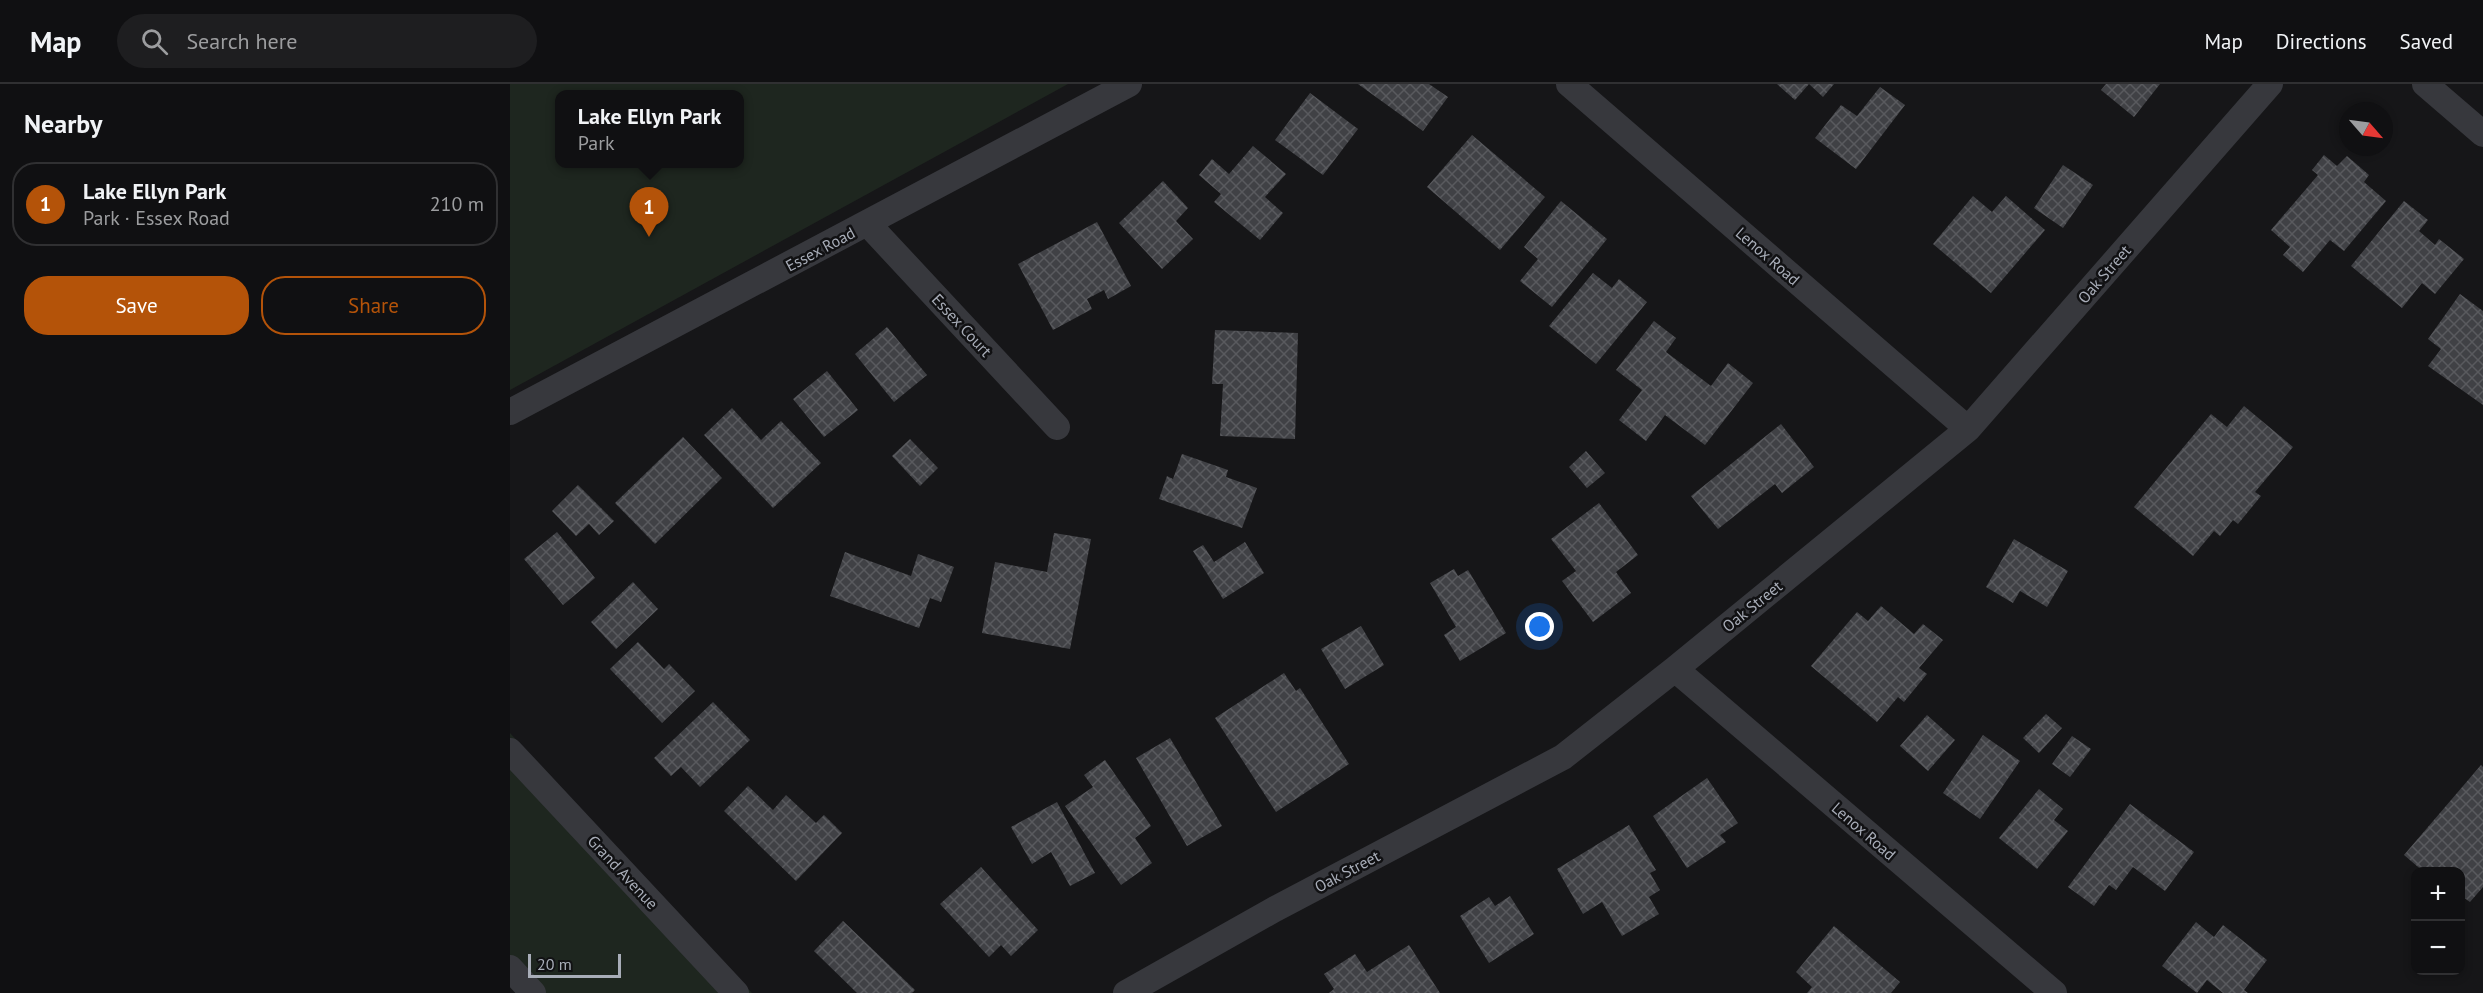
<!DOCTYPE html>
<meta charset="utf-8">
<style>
:root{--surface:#101012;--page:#1e1e20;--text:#f1f3f6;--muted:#9c9d9f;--line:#303032;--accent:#b45309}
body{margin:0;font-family:"PT Sans",sans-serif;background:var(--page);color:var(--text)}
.controls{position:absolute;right:18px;bottom:18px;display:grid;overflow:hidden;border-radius:12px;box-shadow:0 3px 9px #0003}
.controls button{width:54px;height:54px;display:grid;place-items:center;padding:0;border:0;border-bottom:2px solid var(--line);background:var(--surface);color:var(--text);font:30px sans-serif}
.compass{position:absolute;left:1829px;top:18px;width:54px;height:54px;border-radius:50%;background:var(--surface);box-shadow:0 3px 9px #0003;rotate:118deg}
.scale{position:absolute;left:18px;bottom:15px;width:93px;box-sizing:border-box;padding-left:6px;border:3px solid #a8adb8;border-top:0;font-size:16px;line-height:21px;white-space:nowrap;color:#a8adb8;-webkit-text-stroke:4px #111113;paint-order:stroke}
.you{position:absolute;left:1030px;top:543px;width:21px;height:21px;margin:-15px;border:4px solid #fff;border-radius:50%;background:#1a73e8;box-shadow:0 0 0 9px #1a73e833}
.badge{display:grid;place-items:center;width:39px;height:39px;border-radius:50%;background:var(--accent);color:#fff;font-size:20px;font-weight:700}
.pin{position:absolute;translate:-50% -50px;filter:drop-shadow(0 2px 3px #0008)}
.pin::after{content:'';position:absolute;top:32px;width:21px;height:18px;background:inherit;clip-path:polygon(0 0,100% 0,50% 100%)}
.popup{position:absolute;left:45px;top:6px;width:189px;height:78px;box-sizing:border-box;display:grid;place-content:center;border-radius:12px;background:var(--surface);filter:drop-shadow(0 2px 4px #0005);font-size:20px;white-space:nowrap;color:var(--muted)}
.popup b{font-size:22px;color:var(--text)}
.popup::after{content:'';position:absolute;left:50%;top:100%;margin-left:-12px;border:12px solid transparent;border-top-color:var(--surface)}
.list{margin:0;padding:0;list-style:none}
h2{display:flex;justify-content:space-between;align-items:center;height:78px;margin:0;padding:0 24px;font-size:26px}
h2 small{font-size:20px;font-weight:400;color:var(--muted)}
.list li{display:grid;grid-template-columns:39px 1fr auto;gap:18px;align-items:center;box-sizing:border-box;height:84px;margin:0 12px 12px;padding:0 12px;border:2px solid var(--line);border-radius:24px}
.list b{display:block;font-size:22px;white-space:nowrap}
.list p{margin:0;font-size:20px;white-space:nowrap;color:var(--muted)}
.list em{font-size:20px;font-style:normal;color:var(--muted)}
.actions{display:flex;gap:12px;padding:18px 24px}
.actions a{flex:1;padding:14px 0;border:2px solid var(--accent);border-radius:24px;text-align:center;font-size:21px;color:var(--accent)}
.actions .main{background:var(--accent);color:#fff}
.icon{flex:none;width:33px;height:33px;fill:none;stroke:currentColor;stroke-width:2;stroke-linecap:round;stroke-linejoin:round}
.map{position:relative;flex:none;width:1973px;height:909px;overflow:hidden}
header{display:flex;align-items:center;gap:36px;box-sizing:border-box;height:84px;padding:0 30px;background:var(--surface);border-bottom:2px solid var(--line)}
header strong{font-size:28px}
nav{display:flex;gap:33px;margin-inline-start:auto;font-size:21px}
.search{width:420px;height:54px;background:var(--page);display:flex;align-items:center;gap:15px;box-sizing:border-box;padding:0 21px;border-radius:33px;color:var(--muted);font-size:22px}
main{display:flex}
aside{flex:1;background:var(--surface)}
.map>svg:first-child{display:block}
.park{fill:#1e261f;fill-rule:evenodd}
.building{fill:url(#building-cross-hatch)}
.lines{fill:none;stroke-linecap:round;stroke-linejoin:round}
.street{stroke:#37383d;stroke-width:26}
.labels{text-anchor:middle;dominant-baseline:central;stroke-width:5;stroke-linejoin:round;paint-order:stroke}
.street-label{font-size:16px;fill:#a8adb8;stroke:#111113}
</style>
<header>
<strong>Map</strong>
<div class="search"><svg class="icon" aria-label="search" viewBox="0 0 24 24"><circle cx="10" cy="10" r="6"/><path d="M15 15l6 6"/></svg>Search here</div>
<nav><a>Map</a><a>Directions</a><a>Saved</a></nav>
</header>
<main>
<aside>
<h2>Nearby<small></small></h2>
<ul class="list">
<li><span class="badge">1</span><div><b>Lake Ellyn Park</b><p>Park · Essex Road</p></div><em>210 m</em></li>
</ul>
<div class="actions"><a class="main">Save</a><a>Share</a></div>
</aside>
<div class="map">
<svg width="1973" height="909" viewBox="0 0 1973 909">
<defs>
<pattern id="building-cross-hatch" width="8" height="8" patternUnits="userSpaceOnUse" patternTransform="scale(1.5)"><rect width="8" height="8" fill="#404145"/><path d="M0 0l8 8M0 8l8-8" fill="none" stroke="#595a5e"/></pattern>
</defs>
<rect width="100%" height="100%" fill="#161618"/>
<path class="park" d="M0 0H558L0 306ZM229 10V80H49V10Z
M0 649 242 909H19L0 888Z"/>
<path class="building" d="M848 0H919L938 13 913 47Z
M1267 0H1324L1313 13 1299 0 1285 16Z
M1596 0H1650L1624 33 1591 6Z
M1370 3 1395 21 1346 85 1305 54 1331 21 1347 32Z
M800 9 848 45 813 91 765 56Z
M962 51 1035 113 990 166 917 103Z
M743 62 776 90 755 113 773 129 750 156 704 118 711 110 689 91 702 75 719 90Z
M1814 71 1827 82 1837 72 1859 91 1854 98 1876 117 1834 167 1820 156 1793 188 1773 171 1780 163 1761 146 1808 91 1802 86Z
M1553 81 1583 101 1553 144 1524 124Z
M653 97 678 124 666 137 683 155 652 185 609 139Z
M1463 112 1482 128 1496 112 1535 146 1481 209 1423 160Z
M1051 117 1097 155 1042 223 1010 197 1028 175 1014 163Z
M1894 117 1918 136 1909 147 1925 161 1929 155 1954 175 1925 210 1912 199 1892 224 1841 182Z
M587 138 621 202 598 215 594 206 577 215 582 225 543 246 508 180Z
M1083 189 1102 204 1109 195 1137 218 1086 280 1039 242Z
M1950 210 1973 227V321L1918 282 1931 265 1918 255Z
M1144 237 1166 254 1156 268 1201 302 1218 279 1243 299 1195 361 1155 331 1136 357 1109 336 1132 306 1106 286Z
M377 243 417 291 384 318 345 270Z
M705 246 788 249 785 355 710 352 713 300H702Z
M317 287 348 326 314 353 283 315Z
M1734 322 1783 363 1745 408 1751 412 1728 440 1723 436 1710 452 1704 447 1683 472 1624 423 1701 330 1717 343Z
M222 324 251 356 271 337 311 379 263 424 194 351Z
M1271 340 1304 383 1272 409 1265 400 1208 445 1181 412Z
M173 353 212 394 145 460 105 419Z
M400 355 428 384 410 402 382 372Z
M1076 367 1095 389 1077 404 1059 383Z
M672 370 718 386 716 393 747 404 732 444 649 415 657 392 663 395Z
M68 401 104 437 89 451 79 440 66 452 42 427Z
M1089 419 1128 471 1106 488 1121 509 1083 538 1052 497 1066 487 1041 455Z
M47 448 85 494 53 521 14 475Z
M544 449 581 455 560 565 472 549 485 478 537 488Z
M1504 455 1558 487 1537 523 1510 507 1503 519 1476 503Z
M735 458 754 489 713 515 683 467 693 461 704 478Z
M335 468 401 492 408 470 444 483 431 518 420 514 409 544 320 512Z
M944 485 948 492 958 486 996 549 950 577 934 551 946 543 920 499Z
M123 498 148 525 106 565 81 538Z
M1371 522 1404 550 1413 540 1433 556 1409 584 1417 590 1394 618 1388 613 1367 638 1301 582 1347 528 1358 537Z
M851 542 874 581 835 605 811 565Z
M128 558 154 585 159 580 185 607 152 639 100 585Z
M774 589 786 607 790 604 839 680 766 728 705 634Z
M203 618 240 656 190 703 171 683 161 692 144 674Z
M1536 630 1552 644 1529 669 1513 654Z
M1417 631 1445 656 1418 687 1390 662Z
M1473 651 1510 677 1470 735 1433 709Z
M1562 652 1581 665 1560 693 1542 680Z
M660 654 712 742 677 762 626 674Z
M595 676 641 742 625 754 642 779 611 801 555 722 583 703 574 691Z
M1971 681 1973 683V803L1960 818 1950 811V788H1914L1894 771Z
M1197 694 1228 739 1210 751 1216 758 1177 784 1143 732Z
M238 702 263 726 276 711 306 739 314 731 332 749 286 797 214 727Z
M1529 705 1553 725 1544 736 1558 747 1527 785 1489 754Z
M547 718 585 789 560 802 541 768 522 780 501 743Z
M1620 720 1684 768 1655 807 1623 783 1606 806 1599 801 1584 822 1558 803Z
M1119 741 1146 786 1140 789 1150 806 1139 813 1149 830 1112 852 1092 818 1073 830 1047 785Z
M471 783 528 846 501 872 491 861 479 873 430 820Z
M1000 812 1024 850 979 879 950 832 979 813 985 822Z
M333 837 405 906 402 909H347L304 867Z
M1686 838 1704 853 1713 841 1757 876 1734 906 1738 909H1713L1697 896 1687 909 1652 882Z
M1324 842 1390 898 1381 909H1297L1302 903 1286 888Z
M899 861 930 909H819L824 905 814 890 845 870 857 888Z"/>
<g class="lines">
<path class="street" d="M1059 0 1458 345
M1915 0 1973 50
M358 140 547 343
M0 328 619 0
M1165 585 1544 909
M0 667 226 909
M0 884 23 909
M616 909 765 825 1053 673 1165 585 1458 345 1760 0"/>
</g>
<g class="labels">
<g class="street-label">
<text transform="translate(310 165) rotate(-28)">Essex Road</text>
<text transform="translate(1258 172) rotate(41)">Lenox Road</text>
<text transform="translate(1594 190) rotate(-49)">Oak Street</text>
<text transform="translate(452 241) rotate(47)">Essex Court</text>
<text transform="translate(1242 522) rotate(-39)">Oak Street</text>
<text transform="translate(1354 747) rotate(41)">Lenox Road</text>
<text transform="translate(837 787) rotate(-28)">Oak Street</text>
<text transform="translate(113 788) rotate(47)">Grand Avenue</text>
</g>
</g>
</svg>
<div class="controls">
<button>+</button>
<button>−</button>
</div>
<svg class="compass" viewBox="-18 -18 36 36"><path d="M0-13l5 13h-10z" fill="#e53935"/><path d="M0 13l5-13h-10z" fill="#9c9d9f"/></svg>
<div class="scale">20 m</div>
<div class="you"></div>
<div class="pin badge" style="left:139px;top:153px">1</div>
<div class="popup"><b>Lake Ellyn Park</b>Park</div>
</div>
</main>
